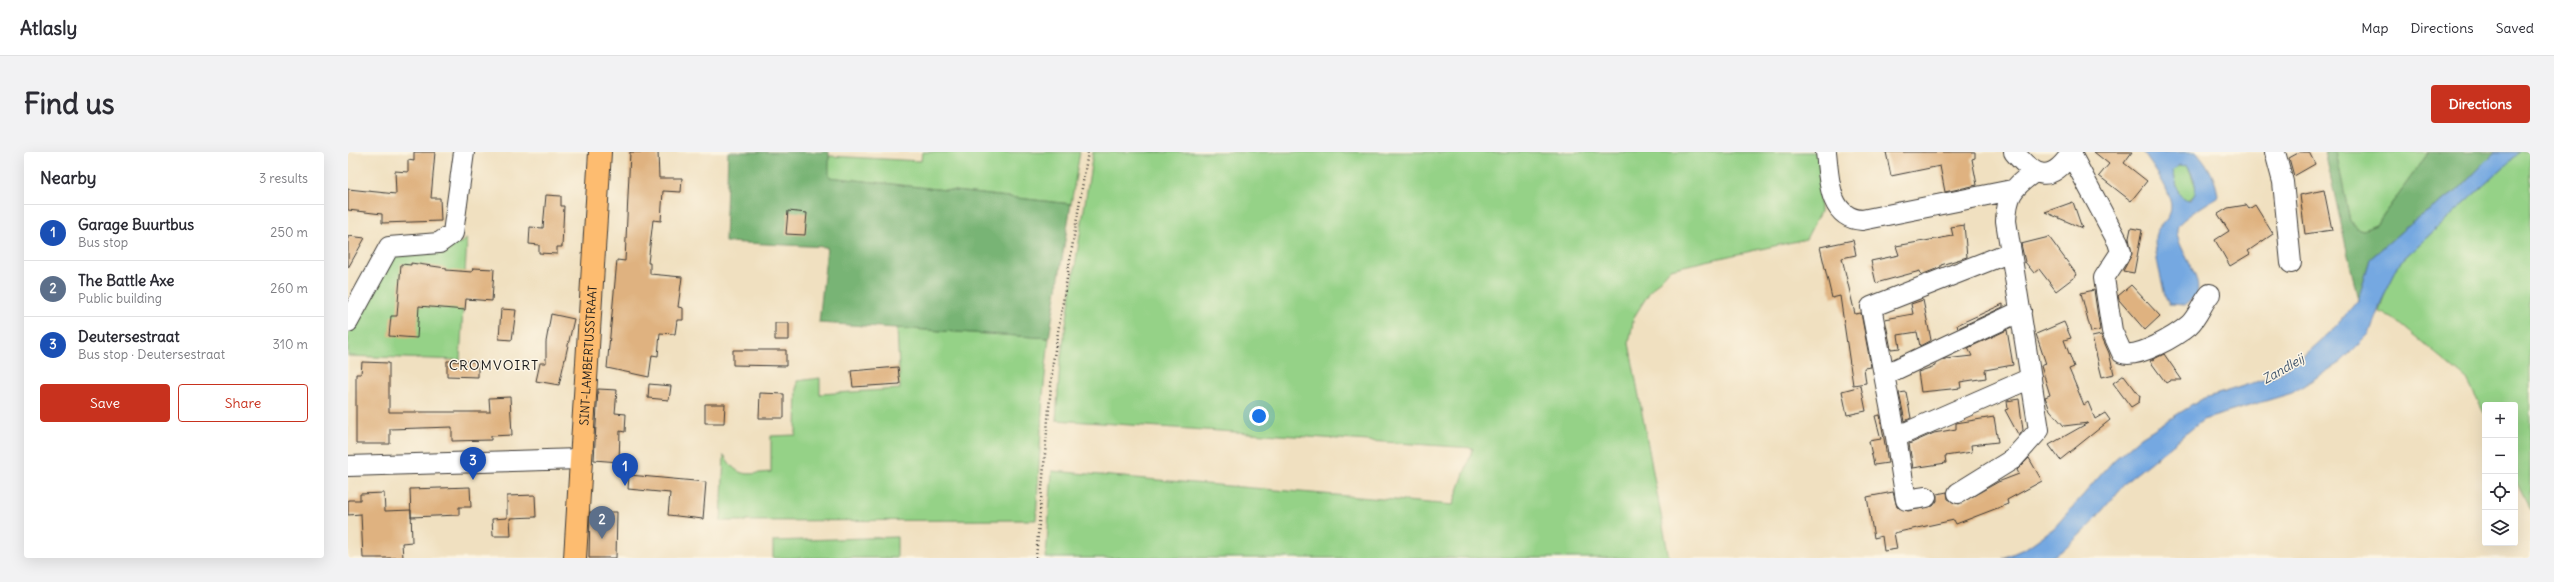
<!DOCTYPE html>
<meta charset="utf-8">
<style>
:root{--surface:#fff;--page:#f2f2f3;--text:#2b2b33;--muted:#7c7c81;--line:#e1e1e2;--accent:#c8321e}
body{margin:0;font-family:Delius,sans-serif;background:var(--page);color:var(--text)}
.controls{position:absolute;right:12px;bottom:12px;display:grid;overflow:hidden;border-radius:4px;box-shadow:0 4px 16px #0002}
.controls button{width:36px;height:36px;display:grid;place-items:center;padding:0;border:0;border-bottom:1px solid var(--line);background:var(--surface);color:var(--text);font:20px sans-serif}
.you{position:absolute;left:911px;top:264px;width:14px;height:14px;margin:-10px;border:3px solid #fff;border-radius:50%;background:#1a73e8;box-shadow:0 0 0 6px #1a73e833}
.badge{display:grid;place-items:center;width:26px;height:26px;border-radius:50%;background:var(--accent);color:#fff;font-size:13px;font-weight:700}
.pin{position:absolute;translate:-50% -33px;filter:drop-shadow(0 1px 2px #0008)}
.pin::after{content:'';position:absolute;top:21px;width:14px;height:12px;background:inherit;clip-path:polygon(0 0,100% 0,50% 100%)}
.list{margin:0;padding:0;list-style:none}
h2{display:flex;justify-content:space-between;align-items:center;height:52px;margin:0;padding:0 16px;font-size:17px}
h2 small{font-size:13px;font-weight:400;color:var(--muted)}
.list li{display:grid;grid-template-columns:26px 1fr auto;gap:12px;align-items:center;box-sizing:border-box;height:56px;padding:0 16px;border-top:1px solid var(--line)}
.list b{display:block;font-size:15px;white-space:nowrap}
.list p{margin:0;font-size:13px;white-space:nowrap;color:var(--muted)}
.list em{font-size:13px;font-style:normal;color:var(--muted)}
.actions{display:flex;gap:8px;padding:12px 16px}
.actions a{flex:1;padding:9px 0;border:1px solid var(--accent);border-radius:4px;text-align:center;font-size:14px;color:var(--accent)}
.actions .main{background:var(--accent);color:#fff}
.icon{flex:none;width:22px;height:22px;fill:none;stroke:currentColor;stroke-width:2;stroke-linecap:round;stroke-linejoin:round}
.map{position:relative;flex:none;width:2182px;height:406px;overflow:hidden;border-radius:4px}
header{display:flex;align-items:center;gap:24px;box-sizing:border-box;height:56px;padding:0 20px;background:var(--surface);border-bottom:1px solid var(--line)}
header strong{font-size:19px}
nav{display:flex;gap:22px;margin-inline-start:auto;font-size:14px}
.intro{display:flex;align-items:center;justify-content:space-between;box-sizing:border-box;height:96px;padding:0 24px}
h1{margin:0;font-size:28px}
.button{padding:10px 18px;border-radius:4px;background:var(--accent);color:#fff;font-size:14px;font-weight:700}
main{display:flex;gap:24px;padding:0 24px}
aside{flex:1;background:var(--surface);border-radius:4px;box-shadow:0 4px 16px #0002}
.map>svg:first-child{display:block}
.green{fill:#95d287;stroke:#587752}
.forest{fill:#78b474;stroke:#4a6848}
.water{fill:#74a8e1;stroke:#48627e;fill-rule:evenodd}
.building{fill:#dfb280}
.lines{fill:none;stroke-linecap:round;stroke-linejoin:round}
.minor-casing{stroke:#3c3935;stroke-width:22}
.major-casing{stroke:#3c3935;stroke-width:24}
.path{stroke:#3c3935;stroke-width:2.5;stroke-dasharray:1 3;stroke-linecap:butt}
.minor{stroke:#fff;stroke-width:20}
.major{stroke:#fdbc70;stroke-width:22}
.labels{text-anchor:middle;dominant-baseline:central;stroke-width:3;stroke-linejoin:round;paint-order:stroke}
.street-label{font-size:12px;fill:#1c1c1c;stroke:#fcf5e5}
.water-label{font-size:13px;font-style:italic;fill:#3f546b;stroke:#fcf5e5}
.quarter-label{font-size:14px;letter-spacing:1px;fill:#1c1c1c;stroke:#fcf5e5}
</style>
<header>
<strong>Atlasly</strong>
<nav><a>Map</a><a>Directions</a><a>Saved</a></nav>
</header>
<div class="intro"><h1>Find us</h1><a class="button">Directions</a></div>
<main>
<aside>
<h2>Nearby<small>3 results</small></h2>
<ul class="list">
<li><span class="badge" style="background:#1a4fb4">1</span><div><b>Garage Buurtbus</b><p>Bus stop</p></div><em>250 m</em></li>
<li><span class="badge" style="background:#5c6f8a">2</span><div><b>The Battle Axe</b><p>Public building</p></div><em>260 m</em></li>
<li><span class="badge" style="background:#1a4fb4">3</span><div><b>Deutersestraat</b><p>Bus stop · Deutersestraat</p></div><em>310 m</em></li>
</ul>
<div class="actions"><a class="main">Save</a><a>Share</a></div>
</aside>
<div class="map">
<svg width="2182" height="406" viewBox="0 0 2182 406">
<rect width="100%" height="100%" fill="#fcf5e5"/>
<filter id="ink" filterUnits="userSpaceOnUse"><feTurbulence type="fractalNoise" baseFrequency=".025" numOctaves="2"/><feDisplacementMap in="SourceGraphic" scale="8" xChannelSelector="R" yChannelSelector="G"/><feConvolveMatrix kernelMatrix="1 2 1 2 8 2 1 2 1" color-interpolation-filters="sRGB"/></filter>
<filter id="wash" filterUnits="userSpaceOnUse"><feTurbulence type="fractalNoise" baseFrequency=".012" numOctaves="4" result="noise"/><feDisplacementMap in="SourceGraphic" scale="16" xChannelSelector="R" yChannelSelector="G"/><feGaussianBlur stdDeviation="0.9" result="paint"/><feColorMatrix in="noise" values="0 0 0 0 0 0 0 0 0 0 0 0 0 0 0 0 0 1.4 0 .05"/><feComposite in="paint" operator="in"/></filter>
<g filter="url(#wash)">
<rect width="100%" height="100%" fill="#f0e0c0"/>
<path class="green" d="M574 0H732L723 52 480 25 481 4 573 9Z
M745 0H1471L1472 60 1458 87 1322 117 1303 138 1286 165 1281 191 1321 406H698L704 319 1105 353 1125 296 708 268 712 211Z
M1988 0H2081L2028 73 2015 78 2008 76 2002 69Z
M2172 0H2182V358L2167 327V253H2137V263L2119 228 2044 165 2031 160 2037 141 2053 109Z
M1835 12 1840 14 1849 38 1846 44 1839 48 1831 42 1825 19 1828 15Z
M119 87 112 208 0 204V181L43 101 112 91Z
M549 176 701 186 695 243 688 368 373 369 376 303C391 327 397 322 423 320V284L448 283 449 229 472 226V242L552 237Z
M549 385V406H425V389Z"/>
<path class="forest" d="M380 0H481V25L723 52 701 186 471 171 479 95 377 90Z
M1977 0H1988L2002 69 2008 76 2015 78 2028 73 2081 0H2147L2109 39 2063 71 2022 107 2010 148Z"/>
<path class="water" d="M1795 0H1849C1860 13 1868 27 1870 44 1858 53 1842 61 1832 71 1818 85 1856 121 1849 143L1837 153 1821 152 1817 145C1814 127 1807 107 1807 88 1807 76 1814 74 1820 65 1832 47 1804 15 1795 0ZM1831 13 1840 14C1845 25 1853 39 1842 48L1836 47 1831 42 1825 19Z
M2147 0H2172L2053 109 2037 141 2021 182 1993 210 1944 241 1855 268 1779 329 1742 373 1717 397 1702 406H1655L1678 396 1706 376 1766 308 1793 285 1854 247 1930 223 1956 203 1989 173 2010 148 2022 107 2063 71 2109 39Z"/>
<g id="blocks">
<path class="building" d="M66 0H87L83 46H92L93 69 34 71V62L0 58V37L48 42 47 19 60 20V8L66 9Z
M282 0H310L311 26H334L333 40 315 39 313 69 305 68 300 111H302V122L334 125 330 155 335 156V168H329L327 182 312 181 310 204 304 203 301 225 259 216 269 108 277 109Z
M1538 0H1627V6L1624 7 1629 33 1597 40 1592 14 1543 24Z
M1746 0H1784L1776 11 1799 29 1783 49 1751 24 1761 12Z
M1952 0H1961L1967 12 1946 24 1941 6Z
M1976 38 1984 78 1957 82 1952 43Z
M198 43 213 44V54H216L214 95H209V102L191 101V93L181 92 182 75 195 76Z
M1725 50 1734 76 1697 60Z
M1898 53 1901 57 1907 53 1925 82 1900 99 1902 102 1882 114 1867 88 1881 79 1870 62 1880 56Z
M440 59 459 61 457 83 438 82Z
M1616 73 1619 105 1593 113V115L1573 123 1572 119 1528 131 1523 109 1551 103 1548 94 1605 84 1603 75Z
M1783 76 1794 78 1786 121 1775 119 1784 102 1781 86Z
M0 84 17 86 0 116Z
M1701 85 1729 123 1708 139 1691 117 1686 121 1677 110 1673 92Z
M1505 88 1508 103 1494 106 1507 162 1513 161 1523 215 1516 216 1518 231 1505 233 1492 144 1484 146 1472 95Z
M63 111 98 116V118L124 120 125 116 146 117 144 149 118 147 117 158 71 154 69 186 41 184 43 164H49L53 112 63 113Z
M1783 133 1812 164 1797 178 1771 148 1770 144Z
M1746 138 1752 178 1743 180 1733 141Z
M1575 148 1583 188 1572 194 1569 180 1550 183 1552 196 1543 197 1537 167 1565 162 1563 152Z
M1655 152V155L1610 176 1609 173Z
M153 157 168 158 164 188 151 187Z
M203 162 226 167 211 233 188 229 192 211H198V190Z
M1716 170 1723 186 1716 188 1726 215 1721 217 1736 253 1740 250 1747 267 1757 261 1762 268 1712 308 1701 293 1740 271 1716 274 1702 258 1697 245 1702 243 1693 214 1698 212 1688 182Z
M427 171H441V188H427Z
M1659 178 1665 213 1637 218 1638 226 1612 230 1613 236 1573 240 1570 220 1587 214V212L1597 207 1624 204 1620 196Z
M1753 183 1761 201 1766 222 1754 225 1744 185Z
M385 198H438V214L385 213Z
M1816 202 1834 228H1823L1818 231 1802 209Z
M99 209 130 210V225L99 224Z
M14 210 41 211V260H142L141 246 162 245 164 283 143 284V288L104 289V275L42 277V292H8V222H13Z
M550 215 552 232 505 235 503 219Z
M1776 223 1792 244 1791 250 1783 255 1765 231Z
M301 232 323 234 321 248 300 246Z
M1513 234 1518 259 1499 263 1494 239Z
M250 237 269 238 267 261 278 262 277 280 272 279 271 310 246 308Z
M1558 240 1563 266 1557 269 1551 241Z
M412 241 436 242V266H411Z
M1671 247 1675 278 1671 284 1657 258 1660 257 1659 249Z
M357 252H377L376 271H357Z
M1532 263 1540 311 1526 313 1521 289 1533 287 1527 264Z
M1646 265 1650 290 1623 293 1624 300 1597 304 1598 311 1565 316 1561 292 1586 281 1608 277V271Z
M1681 306 1694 329 1659 348 1660 352 1608 372 1606 368 1546 381 1549 397 1536 399 1534 384 1526 386 1519 345 1545 340 1549 355 1560 359 1585 354 1589 349V342L1599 340 1600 347 1611 352 1650 330 1671 322 1669 318Z
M281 323 358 330 355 367 320 363 322 341 280 337Z
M122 335 123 355H111V363L63 365 62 337Z
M36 341 37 359 63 358 64 390 54 391 55 406H15L13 362 0 363V348H12V342Z
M187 343 188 365 162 366 163 384H145L144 367 159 366V344Z
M242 360H269L268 406H241Z"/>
</g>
</g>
<g filter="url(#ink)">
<use href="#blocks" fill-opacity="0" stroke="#3c3935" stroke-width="1"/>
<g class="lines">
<defs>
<path id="minor" d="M1478 0C1481 25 1480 66 1514 68L1664 38
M1666 0C1687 26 1703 32 1724 0
M1927 0 1935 30 1943 111
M1723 2 1770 90 1773 100 1756 126 1764 179 1774 201C1790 207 1828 184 1841 173 1850 165 1854 151 1862 142
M0 170 41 95 91 91 105 81 116 0
M1536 223 1673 159
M1548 285 1523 155 1663 100
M0 314 232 307
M1610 341 1665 307 1691 278 1658 69C1659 43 1664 36 1685 21
M1578 345 1558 348 1548 285 1683 226"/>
<g id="major">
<path id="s1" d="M227 406 252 0"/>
</g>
</defs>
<use href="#minor" class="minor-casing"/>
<use href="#major" class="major-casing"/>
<path class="path" d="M688 406 705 210 740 0"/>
<use href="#minor" class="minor"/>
<use href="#major" class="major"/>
</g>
</g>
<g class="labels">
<g class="street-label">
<text stroke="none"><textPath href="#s1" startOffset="203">SINT-LAMBERTUSSTRAAT</textPath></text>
</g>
<g class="water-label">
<text transform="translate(1935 217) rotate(-30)">Zandleij</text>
</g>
<g class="quarter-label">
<text x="146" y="213">CROMVOIRT</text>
</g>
</g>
</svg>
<div class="controls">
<button>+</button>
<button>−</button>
<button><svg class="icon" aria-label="locate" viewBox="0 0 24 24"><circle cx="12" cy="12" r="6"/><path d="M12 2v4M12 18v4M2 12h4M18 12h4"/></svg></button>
<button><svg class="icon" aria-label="layers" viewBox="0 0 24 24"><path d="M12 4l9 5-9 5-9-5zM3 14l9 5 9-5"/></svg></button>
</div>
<div class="you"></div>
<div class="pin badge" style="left:277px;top:334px;background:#1a4fb4">1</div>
<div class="pin badge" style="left:254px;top:387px;background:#5c6f8a">2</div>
<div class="pin badge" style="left:125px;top:328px;background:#1a4fb4">3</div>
</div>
</main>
